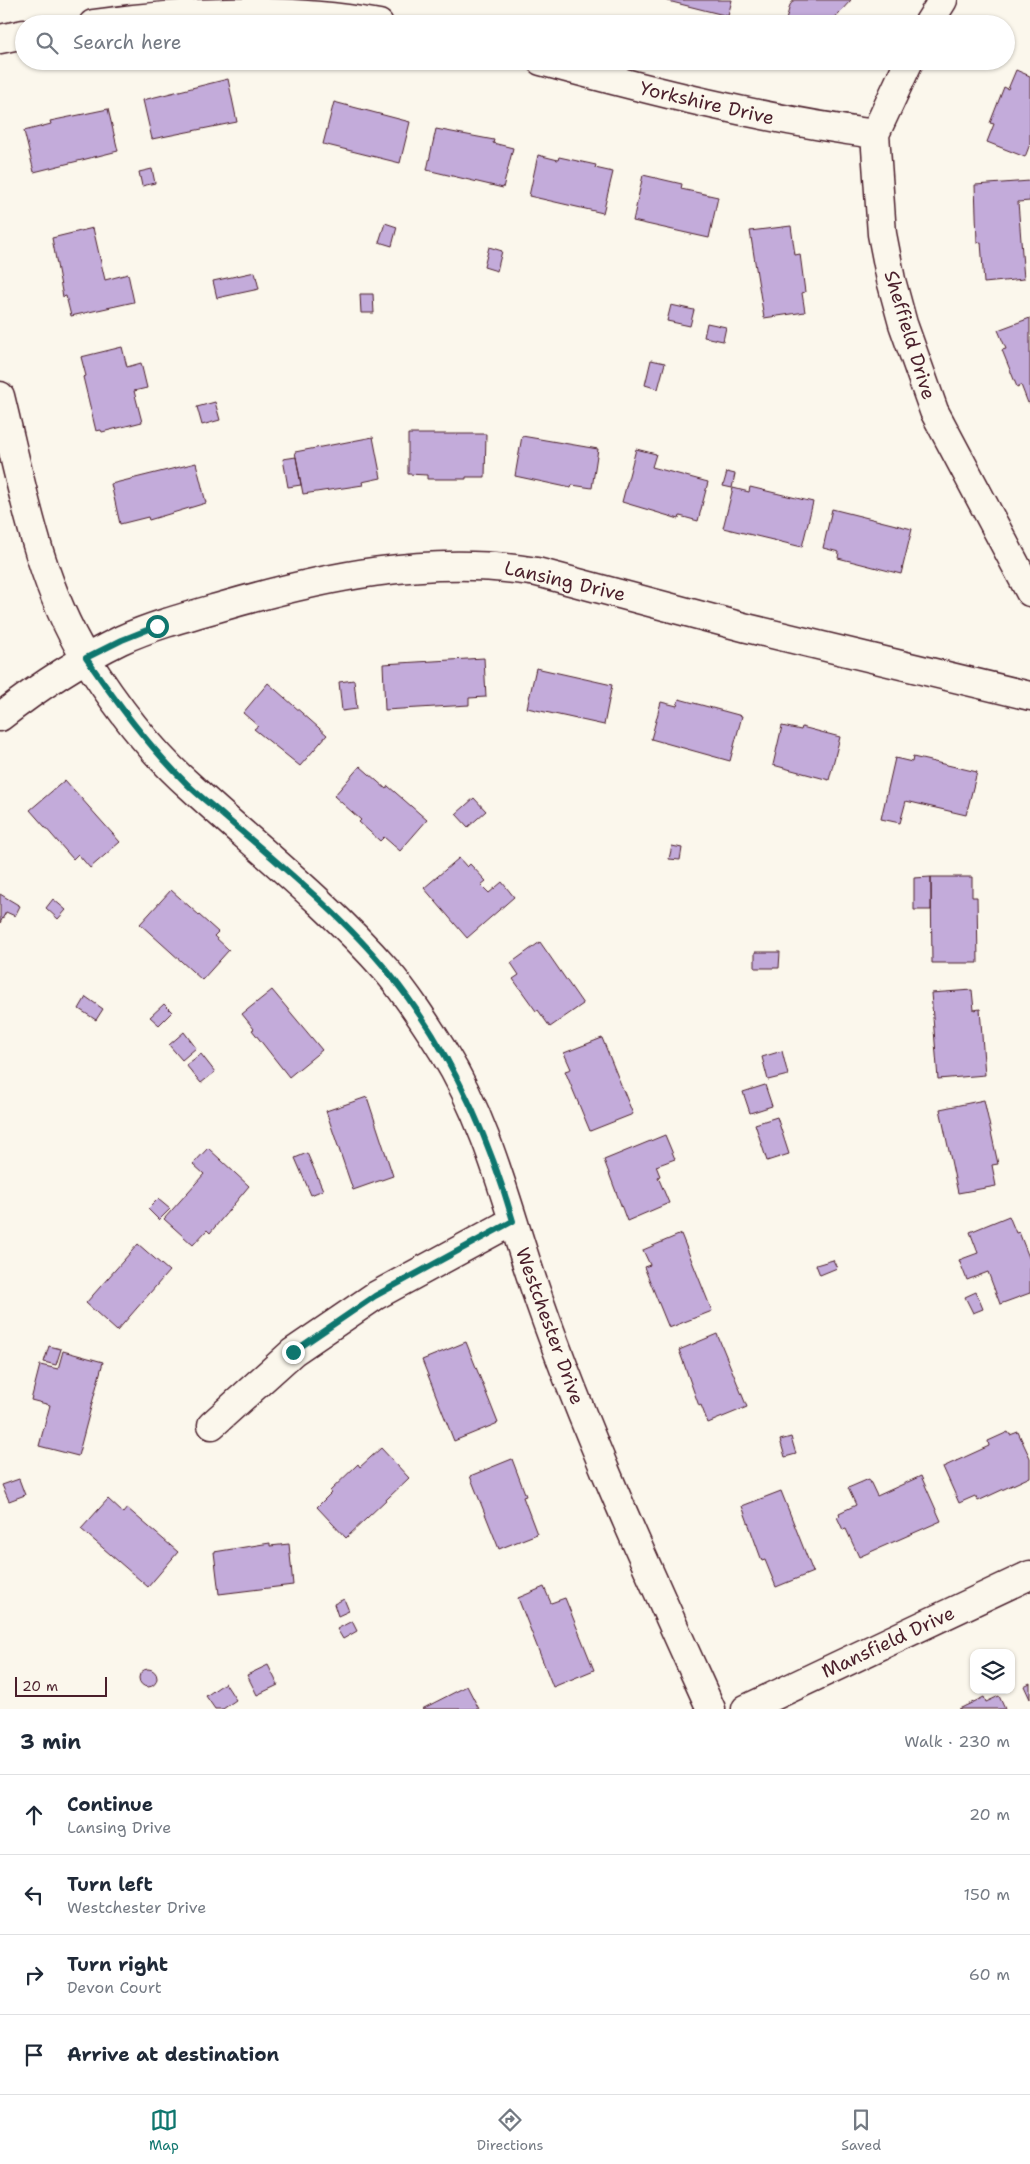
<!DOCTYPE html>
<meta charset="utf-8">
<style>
:root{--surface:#fff;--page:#f2f2f3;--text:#1f2937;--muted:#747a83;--line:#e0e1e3;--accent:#0f766e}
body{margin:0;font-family:"Shantell Sans",sans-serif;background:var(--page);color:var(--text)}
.controls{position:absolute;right:15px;bottom:15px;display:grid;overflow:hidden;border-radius:10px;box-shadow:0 1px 4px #0004}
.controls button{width:45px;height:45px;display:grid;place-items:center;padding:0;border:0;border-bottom:1px solid var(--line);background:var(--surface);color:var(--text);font:25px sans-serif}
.scale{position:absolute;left:15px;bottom:12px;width:92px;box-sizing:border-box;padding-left:5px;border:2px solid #4a1f2b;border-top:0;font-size:14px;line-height:18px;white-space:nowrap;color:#4a1f2b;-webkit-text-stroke:4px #fbf7ec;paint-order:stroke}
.stop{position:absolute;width:15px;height:15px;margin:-11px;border:4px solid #0f766e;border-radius:50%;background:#fff}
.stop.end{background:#0f766e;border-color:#fff;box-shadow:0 1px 5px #0008}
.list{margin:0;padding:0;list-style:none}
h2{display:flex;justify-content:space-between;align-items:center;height:65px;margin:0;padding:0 20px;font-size:21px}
h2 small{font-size:16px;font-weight:400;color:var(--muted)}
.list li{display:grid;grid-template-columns:32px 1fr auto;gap:15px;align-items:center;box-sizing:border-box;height:80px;padding:0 20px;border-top:1px solid var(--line)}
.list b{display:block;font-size:19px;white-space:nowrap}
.list p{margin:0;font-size:16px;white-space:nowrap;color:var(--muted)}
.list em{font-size:16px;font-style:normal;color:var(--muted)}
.icon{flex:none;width:28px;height:28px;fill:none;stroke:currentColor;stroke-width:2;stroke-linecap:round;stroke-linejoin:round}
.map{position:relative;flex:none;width:1030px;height:1709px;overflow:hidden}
.search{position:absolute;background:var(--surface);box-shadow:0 1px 4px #0004;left:15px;right:15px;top:15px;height:55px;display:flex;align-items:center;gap:12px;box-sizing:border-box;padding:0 18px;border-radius:28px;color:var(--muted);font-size:19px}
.sheet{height:385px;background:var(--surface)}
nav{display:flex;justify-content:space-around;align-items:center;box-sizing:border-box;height:70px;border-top:1px solid var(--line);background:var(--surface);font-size:14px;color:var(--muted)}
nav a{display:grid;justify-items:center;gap:2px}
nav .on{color:var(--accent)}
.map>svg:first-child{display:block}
.building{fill:#c3abda;stroke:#4a1f2b}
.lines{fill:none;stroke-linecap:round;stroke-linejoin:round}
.minor-casing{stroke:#4a1f2b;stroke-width:31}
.minor{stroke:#fbf7ec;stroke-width:28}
.route{stroke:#0f766e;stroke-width:6}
.labels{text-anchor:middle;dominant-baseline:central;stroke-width:4;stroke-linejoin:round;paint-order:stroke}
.street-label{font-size:19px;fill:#4a1f2b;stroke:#fbf7ec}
</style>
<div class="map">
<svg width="1030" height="1709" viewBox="0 0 1030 1709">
<rect width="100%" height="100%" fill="#fbf7ec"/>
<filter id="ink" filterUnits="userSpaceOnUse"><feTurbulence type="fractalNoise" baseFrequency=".02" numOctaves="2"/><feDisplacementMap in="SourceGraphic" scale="10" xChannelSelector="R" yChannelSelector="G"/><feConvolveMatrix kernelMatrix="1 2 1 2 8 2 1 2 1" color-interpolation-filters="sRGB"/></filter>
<g filter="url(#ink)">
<path class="building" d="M664 0H732L728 16Z
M794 0H851L829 24H785L790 5Z
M1016 70 1030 76V144L1025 157 987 142 994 124 990 123 1004 87 1008 89Z
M228 79 237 122 152 139 143 100Z
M334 102 410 122 400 163 323 144Z
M108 109 118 151 34 172 24 131 51 124 50 121Z
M436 129 494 140 493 143 513 148 503 188 427 170Z
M538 155 558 160 559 157 596 165 595 168 613 172 603 213 529 196Z
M152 169 155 183 142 186 139 172Z
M643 175 682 184 681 189 718 197 709 238 633 221Z
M1030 181V201L1018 202 1024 279 984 283 981 242 977 243 975 185Z
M385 223 397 227 392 246 379 242Z
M791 226 795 255 800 254 805 292 802 293 805 312 764 318 750 231Z
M93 228 105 280 128 274 134 302 71 316 66 296 63 297 52 238Z
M489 247 502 251 497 271 484 267Z
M255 272 259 289 217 298 213 281Z
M360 294H373L374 313H361Z
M671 305 694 310 690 326 667 321Z
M1030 318V402L1028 403 1021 385 1017 387 1002 350 1006 349 998 330Z
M707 323 726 327 723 341 704 337Z
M122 347 127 367 141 363 147 388 134 391 142 422 102 432 101 430 96 431 83 377 86 376 81 357Z
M651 360 665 363 658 389 645 385Z
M215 402 220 420 202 425 197 407Z
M408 434H486L485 477H466V479H427V475L408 474Z
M522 436 598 449 592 488 572 485 571 488 515 476Z
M373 437 381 478 362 482 363 485 303 494 295 452Z
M636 449 656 454 652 467 708 482 698 521 680 516 679 519 622 502Z
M296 457 301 485 288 487 283 459Z
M196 463 206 503 149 520 148 517 120 524 111 484Z
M727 472 735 474 732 488 723 486Z
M750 487 813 502 802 547 723 528 733 488 749 492Z
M832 509 912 529 901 574 838 558 839 552 823 548Z
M484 658 486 697 469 698V705L385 710 383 664Z
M536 668 612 685 604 725 527 708Z
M354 680 357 709 342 711 339 682Z
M268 683 327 735 300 766 254 729 258 726 243 713Z
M679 699 742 716 730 761 651 739 661 702 677 706Z
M782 726 801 730 802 727 840 737 829 780 773 765Z
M913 757 977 772 966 815 906 801 900 823 881 819 895 758 912 762Z
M360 766 386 789 388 786 427 820 400 851 384 837 380 841 359 822 361 820 334 796Z
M65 780 120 842 90 868 78 854 73 859 30 810Z
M474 798 486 811 468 827 456 814Z
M672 846 682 848 680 860 669 859Z
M459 858 467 867 470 864 486 881 481 885 489 893 502 882 514 897 467 938 424 888Z
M931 877H972V897H977L978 963H932Z
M931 877V910H914V878Z
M171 890 218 932 214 936 229 950 202 980 140 924Z
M0 894 20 906 15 916 6 912 0 923Z
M53 899 66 910 58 919 46 908Z
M540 942 583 1004 550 1027 538 1010 536 1011 513 979 519 975 511 963Z
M755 952H780L779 968H755Z
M272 990 322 1050 289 1077 252 1030 254 1029 242 1014Z
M972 990 974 1010 980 1009 985 1075 938 1079 931 993Z
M86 997 103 1009 96 1020 79 1009Z
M164 1004 172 1012 159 1025 150 1017Z
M184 1032 196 1048 182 1060 169 1045Z
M602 1038 633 1114 590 1131 565 1071 571 1069 564 1053Z
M782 1051 788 1075 768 1080 762 1057Z
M201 1054 215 1072 201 1083 186 1065Z
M765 1085 772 1106 750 1113 743 1092Z
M367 1097 393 1176 353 1190 326 1111Z
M984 1100 998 1164 992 1165 996 1186 958 1193 940 1109Z
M777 1117 789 1154 767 1161 755 1124Z
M665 1135 675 1159 656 1166 660 1176 658 1177 669 1203 627 1221 604 1160Z
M208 1148 249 1186 210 1233 207 1230 193 1245 164 1219 204 1174 193 1164Z
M307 1153 323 1190 311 1195 295 1158Z
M158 1199 170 1209 159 1220 148 1209Z
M1009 1216 1016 1233 1019 1232 1030 1260V1293L1000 1304 988 1272 967 1280 959 1260 978 1253 970 1232Z
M681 1234 712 1311 669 1328 644 1267 650 1265 643 1250Z
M138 1244 169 1271 117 1331 86 1303Z
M833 1260 837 1268 820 1275 816 1265Z
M976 1292 983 1309 973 1313 965 1297Z
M717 1334 747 1407 708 1423 701 1405 699 1406 679 1350Z
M466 1342 498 1423 454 1441 422 1360Z
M49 1346 61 1349 56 1365 44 1362Z
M63 1351 103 1362 78 1456 39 1446 50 1405 31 1400 40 1365 58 1369Z
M1008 1432 1010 1435 1018 1432 1030 1458V1477L978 1501 975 1496 959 1503 943 1467 989 1446 988 1441Z
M791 1437 796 1454 785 1457 780 1440Z
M381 1448 409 1478 346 1538 317 1507 331 1493 330 1491 358 1464 360 1467Z
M512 1459 526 1496 523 1497 537 1534 499 1549 470 1476Z
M921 1476 941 1521 859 1557 846 1529 843 1530 837 1517 840 1516 839 1513 856 1505 848 1488 869 1479 877 1496Z
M19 1479 25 1495 9 1501 2 1485Z
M781 1491 813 1572 776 1587 765 1560 762 1561 742 1506Z
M108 1499 123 1513 127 1508 178 1552 148 1587 81 1529Z
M270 1543V1546L289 1544 293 1585 219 1594 214 1552Z
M544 1587 551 1603 565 1598 594 1670 553 1687 518 1598Z
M344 1599 349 1611 338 1616 334 1604Z
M352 1621 357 1631 343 1639 337 1629Z
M268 1665 278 1685 257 1695 247 1675Z
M139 1678a9 9 0 1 1 18 0a9 9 0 1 1-18 0Z
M225 1683 236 1700 223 1709H215L206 1696Z
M1030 1683V1699L1024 1686Z
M467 1686 479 1709H422Z
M999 1696 1005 1709H959L984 1697 986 1702Z"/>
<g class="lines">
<defs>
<path id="minor" d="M93 24C184 11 288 7 379 24
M928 24 943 0
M0 39 24 34
M541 61C652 91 762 119 875 134
M909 61 875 134 882 234 891 280 903 324 934 411 1030 592
M0 396C22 485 37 578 85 657 114 703 150 751 191 787 256 847 327 903 386 970 407 994 426 1024 443 1051 491 1128 509 1216 539 1300 588 1440 650 1574 711 1709
M0 717C37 688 78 661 121 640 152 626 185 617 217 608 322 577 428 554 537 572L747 628 1030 696
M212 1425 293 1352 375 1296 513 1221
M746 1709 1030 1575"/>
</defs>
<use href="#minor" class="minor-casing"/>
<use href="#minor" class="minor"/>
</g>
</g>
<g class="lines" filter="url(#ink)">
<path class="route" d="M157 626 122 640 86 658C117 703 149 747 188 785 199 796 213 806 225 817 279 864 344 917 389 973 448 1046 487 1131 513 1221L375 1296 293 1352"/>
</g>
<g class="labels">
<g class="street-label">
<text transform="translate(707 103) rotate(13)">Yorkshire Drive</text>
<text transform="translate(910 335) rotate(73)">Sheffield Drive</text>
<text transform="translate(565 581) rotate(13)">Lansing Drive</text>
<text transform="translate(550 1326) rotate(70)">Westchester Drive</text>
<text transform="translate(888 1642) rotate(-25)">Mansfield Drive</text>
</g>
</g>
</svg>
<div class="controls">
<button><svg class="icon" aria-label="layers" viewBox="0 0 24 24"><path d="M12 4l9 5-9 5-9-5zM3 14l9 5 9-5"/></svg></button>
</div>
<div class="scale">20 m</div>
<div class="stop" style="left:157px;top:626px"></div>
<div class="stop end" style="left:293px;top:1352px"></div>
<div class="search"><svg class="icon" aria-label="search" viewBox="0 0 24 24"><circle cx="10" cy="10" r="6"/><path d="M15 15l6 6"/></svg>Search here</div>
</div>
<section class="sheet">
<h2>3 min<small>Walk · 230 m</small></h2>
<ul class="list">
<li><svg class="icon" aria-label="ahead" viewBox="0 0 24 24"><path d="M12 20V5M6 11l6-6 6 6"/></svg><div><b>Continue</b><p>Lansing Drive</p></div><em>20 m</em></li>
<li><svg class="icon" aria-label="left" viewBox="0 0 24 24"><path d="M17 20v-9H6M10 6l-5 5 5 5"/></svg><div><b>Turn left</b><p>Westchester Drive</p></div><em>150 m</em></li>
<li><svg class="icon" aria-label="right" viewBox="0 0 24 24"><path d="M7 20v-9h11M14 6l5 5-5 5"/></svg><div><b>Turn right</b><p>Devon Court</p></div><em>60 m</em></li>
<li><svg class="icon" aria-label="arrive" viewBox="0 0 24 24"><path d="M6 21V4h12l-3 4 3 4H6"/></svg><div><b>Arrive at destination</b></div></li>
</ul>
</section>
<nav>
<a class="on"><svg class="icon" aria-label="map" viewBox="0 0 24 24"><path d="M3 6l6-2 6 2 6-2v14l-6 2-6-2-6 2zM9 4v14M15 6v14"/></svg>Map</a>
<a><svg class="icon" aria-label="directions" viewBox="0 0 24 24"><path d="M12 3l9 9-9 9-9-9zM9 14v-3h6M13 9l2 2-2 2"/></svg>Directions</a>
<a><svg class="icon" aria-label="saved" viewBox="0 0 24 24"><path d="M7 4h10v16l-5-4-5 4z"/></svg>Saved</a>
</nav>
